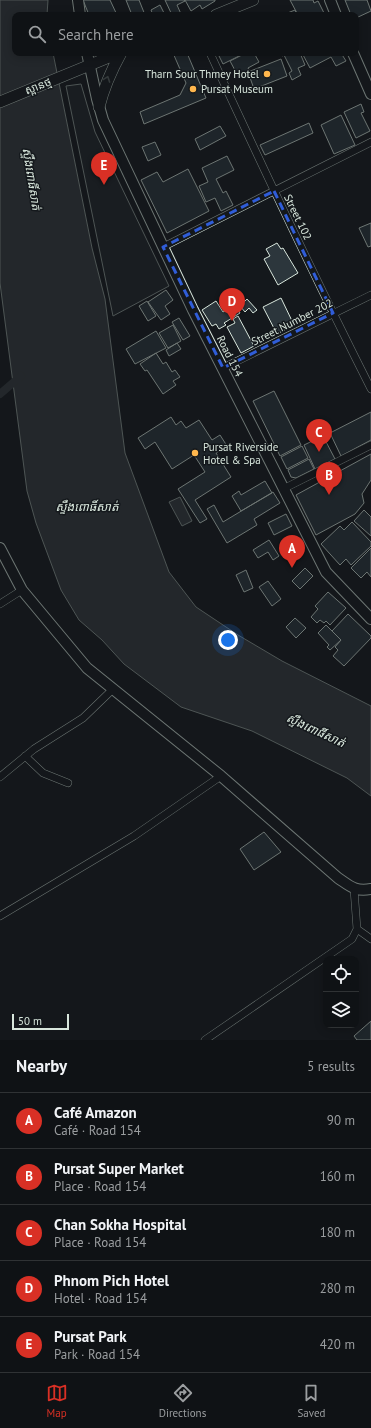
<!DOCTYPE html>
<meta charset="utf-8">
<style>
:root{--surface:#0f1215;--page:#1d2022;--text:#f1f3f6;--muted:#9b9ea0;--line:#2f3234;--accent:#d93025}
body{margin:0;font-family:"PT Sans","Noto Sans Khmer",sans-serif;background:var(--page);color:var(--text)}
.controls{position:absolute;right:12px;bottom:12px;display:grid;overflow:hidden;border-radius:8px;box-shadow:0 2px 10px #0003}
.controls button{width:36px;height:36px;display:grid;place-items:center;padding:0;border:0;border-bottom:1px solid var(--line);background:var(--surface);color:var(--text);font:20px sans-serif}
.scale{position:absolute;left:12px;bottom:10px;width:57px;box-sizing:border-box;padding-left:4px;border:2px solid #d8e6dc;border-top:0;font-size:11px;line-height:14px;white-space:nowrap;color:#d8e6dc;-webkit-text-stroke:3px #14181c;paint-order:stroke}
.you{position:absolute;left:228px;top:640px;width:14px;height:14px;margin:-10px;border:3px solid #fff;border-radius:50%;background:#1a73e8;box-shadow:0 0 0 6px #1a73e833}
.badge{display:grid;place-items:center;width:26px;height:26px;border-radius:50%;background:var(--accent);color:#fff;font-size:13px;font-weight:700}
.pin{position:absolute;translate:-50% -33px;filter:drop-shadow(0 1px 2px #0008)}
.pin::after{content:'';position:absolute;top:21px;width:14px;height:12px;background:inherit;clip-path:polygon(0 0,100% 0,50% 100%)}
.list{margin:0;padding:0;list-style:none}
h2{display:flex;justify-content:space-between;align-items:center;height:52px;margin:0;padding:0 16px;font-size:17px}
h2 small{font-size:13px;font-weight:400;color:var(--muted)}
.list li{display:grid;grid-template-columns:26px 1fr auto;gap:12px;align-items:center;box-sizing:border-box;height:56px;padding:0 16px;border-top:1px solid var(--line)}
.list b{display:block;font-size:15px;white-space:nowrap}
.list p{margin:0;font-size:13px;white-space:nowrap;color:var(--muted)}
.list em{font-size:13px;font-style:normal;color:var(--muted)}
.icon{flex:none;width:22px;height:22px;fill:none;stroke:currentColor;stroke-width:2;stroke-linecap:round;stroke-linejoin:round}
.map{position:relative;flex:none;width:371px;height:1040px;overflow:hidden}
.search{position:absolute;background:var(--surface);box-shadow:0 2px 10px #0003;left:12px;right:12px;top:12px;height:44px;display:flex;align-items:center;gap:10px;box-sizing:border-box;padding:0 14px;border-radius:8px;color:var(--muted);font-size:15px}
.sheet{height:332px;background:var(--surface)}
nav{display:flex;justify-content:space-around;align-items:center;box-sizing:border-box;height:56px;border-top:1px solid var(--line);background:var(--surface);font-size:11px;color:var(--muted)}
nav a{display:grid;justify-items:center;gap:2px}
nav .on{color:var(--accent)}
.map>svg:first-child{display:block}
.green{fill:#202428;stroke:#939e99}
.water{fill:#363b3e;stroke:#939e99}
.lines{fill:none;stroke-linecap:round;stroke-linejoin:round}
.canal{stroke:#363b3e;stroke-width:8}
.building{fill:#2c363c;stroke:#d8e6dc}
.street-casing{stroke:#d8e6dc;stroke-width:8}
.secondary-casing{stroke:#d8e6dc;stroke-width:12}
.primary-casing{stroke:#d8e6dc;stroke-width:12}
.street{stroke:#14181c;stroke-width:7}
.secondary{stroke:#14181c;stroke-width:10}
.primary{stroke:#14181c;stroke-width:11}
.oneway{stroke:#59605f}
.marked{fill:none;stroke:#305dd8;stroke-width:3;stroke-dasharray:8 5;stroke-linejoin:round}
.poi-dot{fill:#ffb74d;stroke:#14181c;stroke-width:1.5}
.labels{text-anchor:middle;dominant-baseline:central;stroke-width:3;stroke-linejoin:round;paint-order:stroke}
.poi-label{font-size:11px;fill:#d8e6dc;stroke:#14181c;text-anchor:start}
.street-label{font-size:11px;fill:#d8e6dc;stroke:#14181c}
.water-label{font-size:12px;font-style:italic;fill:#d8e6dc;stroke:#14181c}
</style>
<div class="map">
<svg width="371" height="1040" viewBox="0 0 371 1040">
<rect width="100%" height="100%" fill="#14181c"/>
<path class="green" d="M81 84 95 132 169 286 113 316 66 86Z"/>
<path class="water" d="M0 0H48L47 15H15V53H53L92 248 105 299 125 453 169 572 196 607 238 635 282 661 371 706V796L347 778 252 731 181 707 124 664 102 640 79 620 61 590 36 523 27 491 0 283Z
M180 497 192 521 182 526 169 502Z"/>
<g class="lines">
<path class="canal" d="M0 394 21 376"/>
</g>
<path class="building" d="M83 0H110L117 15H89Z
M126 0H139L145 15H132Z
M165 0H184L185 1 177 5 181 14 172 15Z
M185 0H215V1L202 9 200 5 191 11Z
M290 0H313L314 3 318 1 325 15H298Z
M345 0H367L371 11 356 18V15H351Z
M160 5 165 15H153L151 10Z
M295 10 297 15H285V14Z
M173 53H187L206 98 144 124 140 112 180 95 186 83Z
M225 53H245L223 64 219 56Z
M246 53H254L259 62 248 68 249 70 238 76 230 61Z
M280 53H293L294 55 300 53 305 65 298 68 301 75 292 80 289 73 292 71 284 55 282 56Z
M302 53H341L346 61 336 66 331 57 310 68Z
M281 59 287 76 254 89 248 72Z
M361 104 364 112 361 113 370 131 356 138 344 112Z
M341 115 355 145 334 154 321 125Z
M309 123 313 133 265 155 260 145Z
M220 126 226 136 200 150 195 139Z
M155 142 161 155 148 161 142 147Z
M227 156 234 170 216 179 223 193 226 191 233 205 221 211 215 198 206 202 199 186 208 182 202 168Z
M188 169 209 211 167 233 141 180 157 172 163 182Z
M371 223V246L368 247 359 228Z
M277 243 281 249 283 248 298 273 278 285 264 259 270 256 266 249Z
M166 290 173 300 165 306 170 314 161 320 148 302Z
M281 298 294 325 277 334 263 307Z
M247 299 257 310 253 313 249 308 245 312 240 306Z
M147 301 156 316 148 321 139 306Z
M216 301 223 312 235 304 240 313 224 323 226 325 219 329 216 324 212 326 202 310Z
M238 316 254 346 241 353 227 327 235 323 233 319Z
M179 318 190 336 183 340 172 322Z
M173 325 181 341 168 348 159 333Z
M156 331 166 348 135 364 126 349Z
M177 343 181 349 169 356 166 350Z
M156 353 163 364 166 362 172 372 175 370 180 377 173 381 176 385 163 394 147 370 145 371 140 364Z
M274 391 301 445 280 456 253 401Z
M371 412V440L341 456 330 433Z
M171 417 176 425 181 421 186 428 199 420 212 440 220 435 227 446 216 453 231 477 195 500 207 519 200 523 178 489 205 472 194 455 172 469 155 442 145 449 138 438Z
M323 436 335 459 315 469 304 445Z
M302 446 308 458 287 469 281 457Z
M371 454V480L362 494 364 503 355 514 316 535 296 495Z
M309 459 314 469 296 478 291 477 288 470Z
M265 481 272 493 241 511 232 496 239 491 241 495Z
M273 492 280 503 254 519 257 525 227 543 207 509 214 505 223 522Z
M364 510 371 517V536L354 521Z
M286 514 292 526 274 535 268 523Z
M352 522 371 542V546L351 565 346 559 340 565 321 544 340 526 344 530Z
M269 540 279 556 273 560 268 552 258 558 253 550Z
M371 548V577L367 572 361 578 351 568Z
M305 568 313 576 300 589 292 581Z
M246 570 253 588 244 592 236 575Z
M268 581 281 599 272 606 259 587Z
M328 592 346 608 330 625 326 621 324 623 320 620 317 623 311 617 318 609 315 606Z
M348 614 371 636V638L344 666 333 656 338 650 335 647 341 640 332 631Z
M295 618 306 628 296 638 286 627Z
M326 625 341 640 330 650 327 647 329 645 318 633Z
M264 832 281 852 254 870 240 849Z
M371 1021V1040H357L354 1036Z"/>
<g class="lines">
<defs>
<path id="street" d="M210 53C262 166 315 278 371 389
M163 247 371 142
M223 368 371 295
M283 489 371 445
M0 604 22 590
M25 756 43 773 68 783
M0 777 34 749 83 718 113 689
M0 916 134 836 221 776
M357 929 371 939
M205 1040 352 939 357 929 354 889"/>
<path id="secondary" d="M78 0 80 15
M330 0 336 15
M87 53 97 99 103 120 193 310 326 572 371 619
M353 53 371 94
M0 548 22 590 87 668 221 776 338 878C350 886 355 892 371 889"/>
<path id="primary" d="M216 15 253 0
M0 102 119 53
M99 107C104 87 111 71 121 53"/>
</defs>
<use href="#street" class="street-casing"/>
<use href="#secondary" class="secondary-casing"/>
<use href="#primary" class="primary-casing"/>
<use href="#street" class="street"/>
<use href="#secondary" class="secondary"/>
<use href="#primary" class="primary"/>
</g>
<defs><path id="oneway-chevron" d="M-2-3.5L2.5 0L-2 3.5" fill="none" stroke-width="1.6" stroke-linecap="round" stroke-linejoin="round"/></defs>
<use class="oneway" href="#oneway-chevron" transform="translate(107 79) rotate(-70)"/>
<path d="M0 0H371V1040H0ZM274 191 333 313 223 368 163 247Z" fill="#14181c" fill-opacity=".55" fill-rule="evenodd"/>
<path class="marked" d="M274 191 333 313 223 368 163 247Z"/>
<g class="poi-dot">
<circle cx="267" cy="74" r="4"/>
<circle cx="193" cy="89" r="4"/>
<circle cx="195" cy="453" r="4"/>
</g>
<g class="labels">
<g class="poi-label">
<text x="259" y="74" text-anchor="end">Tharn Sour Thmey Hotel</text>
<text x="201" y="89">Pursat Museum</text>
<text x="203" y="447">Pursat Riverside<tspan x="203" dy="13">Hotel &amp; Spa</tspan></text>
</g>
<g class="street-label">
<text transform="translate(38 86) rotate(-22)">ស្ពានថ្ម</text>
<text transform="translate(298 217) rotate(64)">Street 102</text>
<text transform="translate(292 322) rotate(-27)">Street Number 202</text>
<text transform="translate(230 356) rotate(63)">Road 154</text>
</g>
<g class="water-label">
<text transform="translate(32 179) rotate(81)">ស្ទឹងពោធិ៍សាត់</text>
<text x="87" y="506">ស្ទឹងពោធិ៍សាត់</text>
<text transform="translate(316 730) rotate(25)">ស្ទឹងពោធិ៍សាត់</text>
</g>
</g>
</svg>
<div class="controls">
<button><svg class="icon" aria-label="locate" viewBox="0 0 24 24"><circle cx="12" cy="12" r="6"/><path d="M12 2v4M12 18v4M2 12h4M18 12h4"/></svg></button>
<button><svg class="icon" aria-label="layers" viewBox="0 0 24 24"><path d="M12 4l9 5-9 5-9-5zM3 14l9 5 9-5"/></svg></button>
</div>
<div class="scale">50 m</div>
<div class="you"></div>
<div class="pin badge" style="left:292px;top:568px">A</div>
<div class="pin badge" style="left:329px;top:495px">B</div>
<div class="pin badge" style="left:319px;top:452px">C</div>
<div class="pin badge" style="left:232px;top:321px">D</div>
<div class="pin badge" style="left:104px;top:185px">E</div>
<div class="search"><svg class="icon" aria-label="search" viewBox="0 0 24 24"><circle cx="10" cy="10" r="6"/><path d="M15 15l6 6"/></svg>Search here</div>
</div>
<section class="sheet">
<h2>Nearby<small>5 results</small></h2>
<ul class="list">
<li><span class="badge">A</span><div><b>Café Amazon</b><p>Café · Road 154</p></div><em>90 m</em></li>
<li><span class="badge">B</span><div><b>Pursat Super Market</b><p>Place · Road 154</p></div><em>160 m</em></li>
<li><span class="badge">C</span><div><b>Chan Sokha Hospital</b><p>Place · Road 154</p></div><em>180 m</em></li>
<li><span class="badge">D</span><div><b>Phnom Pich Hotel</b><p>Hotel · Road 154</p></div><em>280 m</em></li>
<li><span class="badge">E</span><div><b>Pursat Park</b><p>Park · Road 154</p></div><em>420 m</em></li>
</ul>
</section>
<nav>
<a class="on"><svg class="icon" aria-label="map" viewBox="0 0 24 24"><path d="M3 6l6-2 6 2 6-2v14l-6 2-6-2-6 2zM9 4v14M15 6v14"/></svg>Map</a>
<a><svg class="icon" aria-label="directions" viewBox="0 0 24 24"><path d="M12 3l9 9-9 9-9-9zM9 14v-3h6M13 9l2 2-2 2"/></svg>Directions</a>
<a><svg class="icon" aria-label="saved" viewBox="0 0 24 24"><path d="M7 4h10v16l-5-4-5 4z"/></svg>Saved</a>
</nav>
